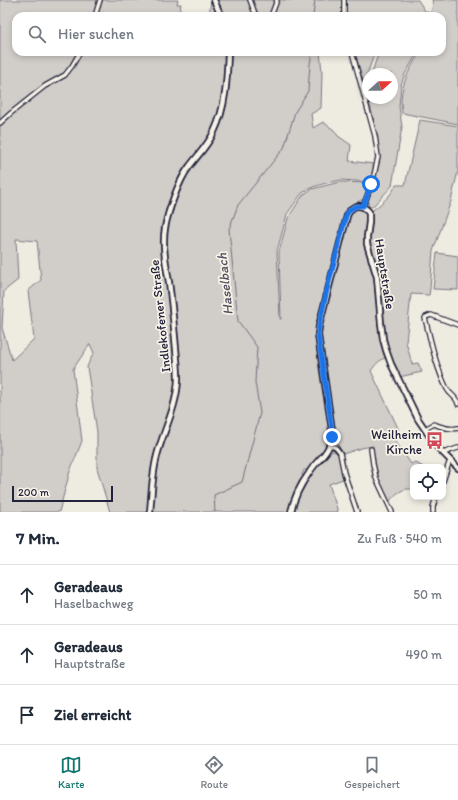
<!DOCTYPE html>
<html lang="de">
<meta charset="utf-8">
<style>
:root{--surface:#fff;--page:#f2f2f3;--text:#1f2937;--muted:#747a83;--line:#e0e1e3;--accent:#0f766e}
body{margin:0;font-family:Itim,sans-serif;background:var(--page);color:var(--text)}
.controls{position:absolute;right:12px;bottom:12px;display:grid;overflow:hidden;border-radius:8px;box-shadow:0 2px 6px #0003}
.controls button{width:36px;height:36px;display:grid;place-items:center;padding:0;border:0;border-bottom:1px solid var(--line);background:var(--surface);color:var(--text);font:20px sans-serif}
.compass{position:absolute;left:362px;top:68px;width:36px;height:36px;border-radius:50%;background:var(--surface);box-shadow:0 2px 6px #0003;rotate:69deg}
.scale{position:absolute;left:12px;bottom:10px;width:101px;box-sizing:border-box;padding-left:4px;border:2px solid #22223b;border-top:0;font-size:11px;line-height:14px;white-space:nowrap;color:#22223b;-webkit-text-stroke:3px #f7f3e8;paint-order:stroke}
.stop{position:absolute;width:12px;height:12px;margin:-9px;border:3px solid #1a73e8;border-radius:50%;background:#fff}
.stop.end{background:#1a73e8;border-color:#fff;box-shadow:0 1px 4px #0008}
.list{margin:0;padding:0;list-style:none}
h2{display:flex;justify-content:space-between;align-items:center;height:52px;margin:0;padding:0 16px;font-size:17px}
h2 small{font-size:13px;font-weight:400;color:var(--muted)}
.list li{display:grid;grid-template-columns:26px 1fr auto;gap:12px;align-items:center;box-sizing:border-box;height:60px;padding:0 16px;border-top:1px solid var(--line)}
.list b{display:block;font-size:15px;white-space:nowrap}
.list p{margin:0;font-size:13px;white-space:nowrap;color:var(--muted)}
.list em{font-size:13px;font-style:normal;color:var(--muted)}
.icon{flex:none;width:22px;height:22px;fill:none;stroke:currentColor;stroke-width:2;stroke-linecap:round;stroke-linejoin:round}
.map{position:relative;flex:none;width:458px;height:512px;overflow:hidden}
.search{position:absolute;background:var(--surface);box-shadow:0 2px 6px #0003;left:12px;right:12px;top:12px;height:44px;display:flex;align-items:center;gap:10px;box-sizing:border-box;padding:0 14px;border-radius:12px;color:var(--muted);font-size:15px}
.sheet{height:232px;background:var(--surface)}
nav{display:flex;justify-content:space-around;align-items:center;box-sizing:border-box;height:56px;border-top:1px solid var(--line);background:var(--surface);font-size:11px;color:var(--muted)}
nav a{display:grid;justify-items:center;gap:2px}
nav .on{color:var(--accent)}
.map>svg:first-child{display:block}
.green{fill:#d1cdc9;stroke:#7a7882;fill-rule:evenodd}
.lines{fill:none;stroke-linecap:round;stroke-linejoin:round}
.stream{stroke:#716f7b;stroke-width:1}
.street-casing{stroke:#22223b;stroke-width:6}
.secondary-casing{stroke:#22223b;stroke-width:8}
.street{stroke:#f7f3e8;stroke-width:3.5}
.secondary{stroke:#f7f3e8;stroke-width:4.5}
.route{stroke:#1a73e8;stroke-width:5}
.labels{text-anchor:middle;dominant-baseline:central;stroke-width:3.5;stroke-linejoin:round;paint-order:stroke}
.street-label{font-size:13px;fill:#22223b;stroke:#f7f3e8}
.poi-label{font-size:13px;fill:#22223b;stroke:#f7f3e8;text-anchor:end}
.water-label{font-size:14px;font-style:italic;fill:#504f60;stroke:#f7f3e8}
</style>
<div class="map">
<svg width="458" height="512" viewBox="0 0 458 512">
<rect width="100%" height="100%" fill="#eeebe1"/>
<filter id="ink" filterUnits="userSpaceOnUse"><feTurbulence type="fractalNoise" baseFrequency=".025" numOctaves="2"/><feDisplacementMap in="SourceGraphic" scale="8" xChannelSelector="R" yChannelSelector="G"/><feConvolveMatrix kernelMatrix="1 2 1 2 8 2 1 2 1" color-interpolation-filters="sRGB"/></filter>
<g filter="url(#ink)">
<path class="green" d="M0 0H178L177 4H181L179 16H16V52H320L322 72 321 108 311 114 313 128 323 122 334 130 338 136 351 145 349 161 374 164 375 165 371 182 341 180 326 183 313 187 302 193 287 214 277 251 280 319H281L279 252 288 218 303 195 312 189 340 182 366 183 370 187 364 199C356 202 350 206 345 214L317 321C315 344 319 372 323 395 326 408 332 431 328 444 325 455 316 462 308 470H304L302 475 303 478 296 491 288 512H110L97 468V432L87 367 90 360 94 353 90 344 73 369 82 441 70 471 59 512H0ZM16 239 37 241 41 280 28 291 34 339 12 360 2 328 4 291 18 280Z
M211 0H418L425 11 428 12 427 16H373V15L372 16H209Z
M432 0H458V124L402 113C398 89 408 72 420 52H442V16H430L433 4Z
M355 52H375L366 77 368 91V98H392V74H372L375 63 379 52H418L405 74 401 85 399 106 402 127 392 186 374 205 371 207H369L368 203 369 199 380 157 377 135 372 113Z
M420 120 458 126V171L451 201 433 251 430 289 429 295 411 294 406 342 412 364 418 363 422 372 399 377 386 344 381 300 369 242 370 212C380 205 391 196 396 185H405Z
M356 207 363 209 366 212 367 217 364 235 365 246 374 279 380 341 385 358C378 361 375 365 371 371L398 428 399 433 394 439 411 464 415 462 423 467H413V489C402 488 396 493 389 502 379 482 375 469 373 446L361 448 343 454 335 439 319 334 321 322 325 321V319L322 318 348 222C346 215 351 211 356 207Z
M437 253 458 256V290L433 289Z
M333 451 337 452 339 456 343 479 329 484 338 512H292L299 492 311 473 319 462 323 461 330 453Z"/>
<g class="lines">
<path class="stream" d="M313 16 315 0
M215 512 214 495 242 482 260 413 255 382 257 347 238 321 229 229 238 205 284 148 295 112 308 91 310 64 312 52"/>
<defs>
<path id="street" d="M250 0 256 16
M95 16 100 0
M271 16 277 0
M344 16V0
M352 52 375 136 378 157 373 180 366 199 363 206
M0 123 11 113 45 86 65 75 72 66 80 52
M458 325 431 315 426 317 425 318C431 342 436 367 447 389 450 395 457 397 458 404
M425 429 434 424C441 427 450 430 458 428
M330 445 336 448 340 453 344 473 357 512
M371 449 373 464 376 478 392 512
M443 453 458 448
M443 481 449 463 451 461
M433 512V507L436 497"/>
<path id="secondary" d="M214 0 221 16
M150 512C152 492 152 472 158 452 165 427 177 406 178 379 178 369 177 359 176 349 174 327 172 305 169 282 166 265 162 246 165 228 168 211 179 180 189 167 198 155 208 145 214 132 226 107 227 79 228 52
M291 512C294 498 301 484 309 473 320 455 331 455 332 430L318 335 319 326 347 216C351 205 361 202 369 212V222L367 237V244L377 277 381 323 383 339 386 350 391 364 418 419 437 447 458 468"/>
</defs>
<use href="#street" class="street-casing"/>
<use href="#secondary" class="secondary-casing"/>
<use href="#street" class="street"/>
<use href="#secondary" class="secondary"/>
</g>
</g>
<g class="lines" filter="url(#ink)">
<path class="route" d="M332 437V430L318 335 319 326 327 290 346 216C349 209 354 205 363 206L366 199 371 184"/>
</g>
<defs>
<symbol id="bus-bare" viewBox="-9 -9 18 18"><path d="M-5-6H5V4H4V6H2V4H-2V6H-4V4H-5ZM-3.5-4V0h7V-4ZM-3.5 1.2v1.5H-2V1.2ZM2 1.2v1.5H3.5V1.2Z" fill="#d1495b" stroke="#f7f3e8" stroke-width="2.5" paint-order="stroke"/></symbol>
</defs>
<g fill-rule="evenodd">
<use href="#bus-bare" x="422" y="428" width="25" height="25"/>
</g>
<g class="labels">
<g class="street-label">
<text transform="translate(385 274) rotate(81)">Hauptstraße</text>
<text transform="translate(160 316) rotate(-96)">Indlekofener Straße</text>
</g>
<g class="poi-label">
<text x="422" y="434">Weilheim<tspan x="422" dy="15">Kirche</tspan></text>
</g>
<g class="water-label">
<text transform="translate(225 284) rotate(-96)">Haselbach</text>
</g>
</g>
</svg>
<div class="controls">
<button><svg class="icon" aria-label="locate" viewBox="0 0 24 24"><circle cx="12" cy="12" r="6"/><path d="M12 2v4M12 18v4M2 12h4M18 12h4"/></svg></button>
</div>
<svg class="compass" viewBox="-18 -18 36 36"><path d="M0-13l5 13h-10z" fill="#e53935"/><path d="M0 13l5-13h-10z" fill="#747a83"/></svg>
<div class="scale">200 m</div>
<div class="stop" style="left:371px;top:184px"></div>
<div class="stop end" style="left:332px;top:437px"></div>
<div class="search"><svg class="icon" aria-label="search" viewBox="0 0 24 24"><circle cx="10" cy="10" r="6"/><path d="M15 15l6 6"/></svg>Hier suchen</div>
</div>
<section class="sheet">
<h2>7 Min.<small>Zu Fuß · 540 m</small></h2>
<ul class="list">
<li><svg class="icon" aria-label="ahead" viewBox="0 0 24 24"><path d="M12 20V5M6 11l6-6 6 6"/></svg><div><b>Geradeaus</b><p>Haselbachweg</p></div><em>50 m</em></li>
<li><svg class="icon" aria-label="ahead" viewBox="0 0 24 24"><path d="M12 20V5M6 11l6-6 6 6"/></svg><div><b>Geradeaus</b><p>Hauptstraße</p></div><em>490 m</em></li>
<li><svg class="icon" aria-label="arrive" viewBox="0 0 24 24"><path d="M6 21V4h12l-3 4 3 4H6"/></svg><div><b>Ziel erreicht</b></div></li>
</ul>
</section>
<nav>
<a class="on"><svg class="icon" aria-label="map" viewBox="0 0 24 24"><path d="M3 6l6-2 6 2 6-2v14l-6 2-6-2-6 2zM9 4v14M15 6v14"/></svg>Karte</a>
<a><svg class="icon" aria-label="directions" viewBox="0 0 24 24"><path d="M12 3l9 9-9 9-9-9zM9 14v-3h6M13 9l2 2-2 2"/></svg>Route</a>
<a><svg class="icon" aria-label="saved" viewBox="0 0 24 24"><path d="M7 4h10v16l-5-4-5 4z"/></svg>Gespeichert</a>
</nav>
